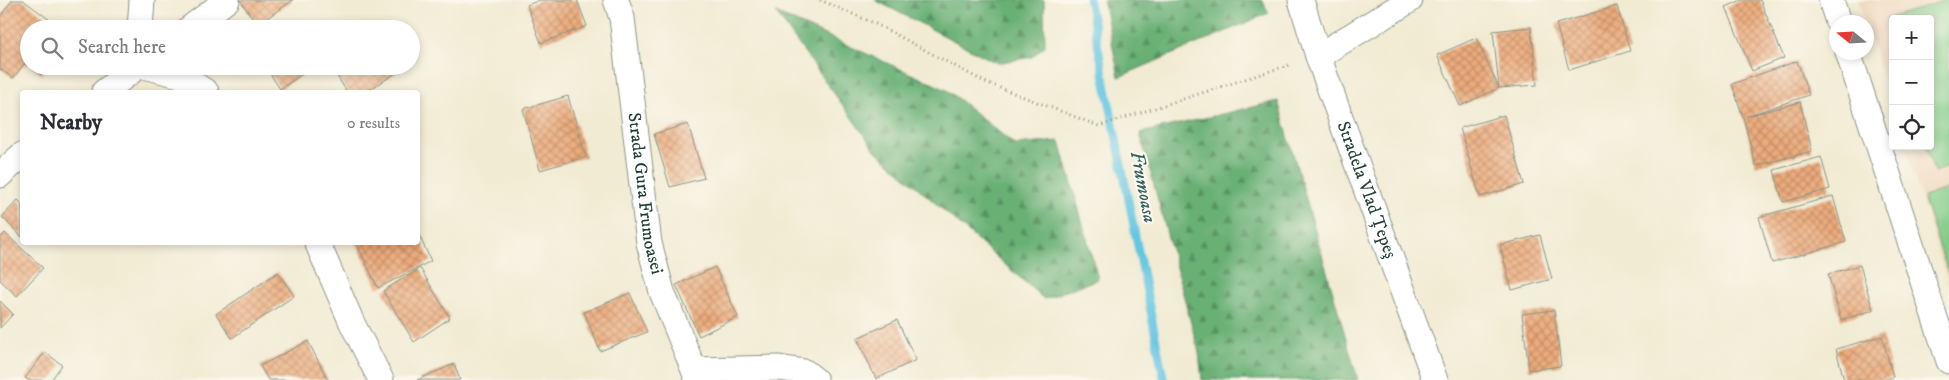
<!DOCTYPE html>
<meta charset="utf-8">
<style>
:root{--surface:#fff;--page:#f2f2f3;--text:#2b2b33;--muted:#7c7c81;--line:#e1e1e2}
body{margin:0;font-family:"IM FELL DW Pica",serif;background:var(--page);color:var(--text)}
.controls{position:absolute;right:15px;top:15px;display:grid;overflow:hidden;border-radius:5px;box-shadow:0 2px 8px #0003}
.controls button{width:45px;height:45px;display:grid;place-items:center;padding:0;border:0;border-bottom:1px solid var(--line);background:var(--surface);color:var(--text);font:25px sans-serif}
.compass{position:absolute;left:1829px;top:15px;width:45px;height:45px;border-radius:50%;background:var(--surface);box-shadow:0 2px 8px #0003;rotate:288deg}
.list{margin:0;padding:0;list-style:none}
h2{display:flex;justify-content:space-between;align-items:center;height:65px;margin:0;padding:0 20px;font-size:21px}
h2 small{font-size:16px;font-weight:400;color:var(--muted)}
.icon{flex:none;width:28px;height:28px;fill:none;stroke:currentColor;stroke-width:2;stroke-linecap:round;stroke-linejoin:round}
.map{position:relative;flex:none;width:1949px;height:380px;overflow:hidden}
.search{position:absolute;background:var(--surface);box-shadow:0 2px 8px #0003;left:20px;top:20px;width:400px;height:55px;display:flex;align-items:center;gap:12px;box-sizing:border-box;padding:0 18px;border-radius:28px;color:var(--muted);font-size:19px}
.panel{position:absolute;background:var(--surface);box-shadow:0 2px 8px #0003;left:20px;top:90px;width:400px;height:155px;border-radius:5px}
.map>svg:first-child{display:block}
.built{fill:#f0d6bc}
.grass{fill:#82cc88;stroke:#50845e}
.forest{fill:url(#forest-firs);stroke:#447654}
.lines{fill:none;stroke-linecap:round;stroke-linejoin:round}
.stream{stroke:#64c6e2;stroke-width:8}
.building{fill:url(#building-cross-hatch)}
.street-casing{stroke:#889484;stroke-width:27}
.path{stroke:#889484;stroke-width:3;stroke-dasharray:1 4;stroke-linecap:butt}
.street{stroke:#fff;stroke-width:25}
.labels{text-anchor:middle;dominant-baseline:central;stroke-width:4.5;stroke-linejoin:round;paint-order:stroke}
.street-label{font-size:18px;fill:#1f3d34;stroke:#fbf7ec}
.water-label{font-size:19px;font-style:italic;fill:#305f60;stroke:#fbf7ec}
</style>
<div class="map">
<svg width="1949" height="380" viewBox="0 0 1949 380">
<defs>
<pattern id="forest-firs" width="22" height="20" patternUnits="userSpaceOnUse" patternTransform="scale(1.25)"><rect width="22" height="20" fill="#69b074"/><path d="M5 1l3.5 6h-7zM16 11l3.5 6h-7z" fill="#569060"/></pattern>
<pattern id="building-cross-hatch" width="8" height="8" patternUnits="userSpaceOnUse" patternTransform="scale(1.25)"><rect width="8" height="8" fill="#edab7b"/><path d="M0 0l8 8M0 8l8-8" fill="none" stroke="#bf8c66"/></pattern>
</defs>
<rect width="100%" height="100%" fill="#fbf7ec"/>
<filter id="ink" filterUnits="userSpaceOnUse"><feTurbulence type="fractalNoise" baseFrequency=".02" numOctaves="2"/><feDisplacementMap in="SourceGraphic" scale="10" xChannelSelector="R" yChannelSelector="G"/><feConvolveMatrix kernelMatrix="1 2 1 2 8 2 1 2 1" color-interpolation-filters="sRGB"/></filter>
<filter id="wash" filterUnits="userSpaceOnUse"><feTurbulence type="fractalNoise" baseFrequency=".0096" numOctaves="4" result="noise"/><feDisplacementMap in="SourceGraphic" scale="20" xChannelSelector="R" yChannelSelector="G"/><feGaussianBlur stdDeviation="1.12" result="paint"/><feColorMatrix in="noise" values="0 0 0 0 0 0 0 0 0 0 0 0 0 0 0 0 0 1.4 0 .05"/><feComposite in="paint" operator="in"/></filter>
<g filter="url(#wash)">
<rect width="100%" height="100%" fill="#f1ebd3"/>
<path class="built" d="M1858 0H1949V286L1905 146H1930V19H1893V109Z"/>
<path class="grass" d="M1946 0H1949V167L1934 172 1926 146H1930V19H1893V39L1886 19Z
M1949 188V276L1923 197Z"/>
<path class="forest" d="M875 0H1044L1045 46 1032 57 997 63Z
M1103 0H1262L1269 13 1119 77Z
M776 13 947 90 1015 145 1060 141 1098 279 1044 299 875 150Z
M1278 101 1358 380H1202L1199 353 1140 133Z"/>
<g class="lines">
<path class="stream" d="M1089 0 1164 380"/>
</g>
<g id="blocks">
<path class="building" d="M12 0H23L62 29H29V66L25 63 13 78 0 69V17Z
M240 0H293L257 25Z
M540 0H577L587 26 541 43 527 5Z
M1742 0H1760L1784 58 1752 71 1726 7Z
M1617 6 1630 51 1569 70 1556 24Z
M1531 27 1537 85 1499 88 1460 106 1437 55 1476 38 1499 88 1493 31Z
M1797 61 1809 95 1747 116 1800 102 1812 151 1756 166 1743 117 1732 84Z
M30 66H47L41 75Z
M265 66H315L280 89Z
M345 66H407L366 92H347L335 73Z
M568 96 586 157 540 170 523 109Z
M1504 115 1524 184 1480 197 1460 128Z
M688 124 704 178 670 187 654 134Z
M1821 157 1830 189 1783 202 1774 170Z
M1833 196 1846 242 1772 263 1759 217Z
M18 200 22 204V237L2 217Z
M5 233 43 268 17 296 0 280V238Z
M418 233 431 261 378 288 356 242H418Z
M1540 235 1552 279 1512 290 1500 245Z
M1860 265 1873 310 1841 320 1828 274Z
M715 267 738 317 699 336 676 285Z
M420 268 450 318 414 342 383 291Z
M278 272 294 296 232 338 216 314Z
M630 293 647 332 600 351 584 312Z
M0 301 13 314 0 328Z
M1554 310 1561 366 1529 370 1522 314Z
M897 320 916 360 876 379 857 338Z
M1882 336 1893 377 1884 380H1844L1836 349Z
M308 341 328 380H268L260 366Z
M45 352 62 365 51 380H28L25 378Z
M454 364 460 380H417Z"/>
</g>
</g>
<g filter="url(#ink)">
<use href="#blocks" fill-opacity="0" stroke="#889484" stroke-width="1"/>
<g class="lines">
<defs>
<g id="street">
<path id="s1" d="M616 0 622 18 649 243 662 292 698 380"/>
<path id="s2" d="M1301 0 1318 56 1435 380"/>
<path d="M1831 0 1838 22"/>
<path d="M140 29 142 0"/>
<path d="M189 29 227 0"/>
<path d="M1848 52 1949 361"/>
<path d="M1318 56 1410 0"/>
<path d="M144 66 180 75 206 92"/>
<path d="M104 92 138 66"/>
<path d="M0 175 22 155"/>
<path d="M317 242 352 323 381 380"/>
<path d="M694 370 779 368 805 372 815 380"/>
</g>
</defs>
<use href="#street" class="street-casing"/>
<path class="path" d="M820 0 874 23 985 82 1099 126 1292 64"/>
<use href="#street" class="street"/>
</g>
</g>
<g class="labels">
<g class="street-label">
<text stroke="none"><textPath href="#s2" startOffset="201">Stradela Vlad Țepeş</textPath></text>
<text stroke="none"><textPath href="#s1" startOffset="196">Strada Gura Frumoasei</textPath></text>
</g>
<g class="water-label">
<text transform="translate(1143 187) rotate(79)">Frumoasa</text>
</g>
</g>
</svg>
<div class="controls">
<button>+</button>
<button>−</button>
<button><svg class="icon" aria-label="locate" viewBox="0 0 24 24"><circle cx="12" cy="12" r="6"/><path d="M12 2v4M12 18v4M2 12h4M18 12h4"/></svg></button>
</div>
<svg class="compass" viewBox="-18 -18 36 36"><path d="M0-13l5 13h-10z" fill="#e53935"/><path d="M0 13l5-13h-10z" fill="#7c7c81"/></svg>
<div class="search"><svg class="icon" aria-label="search" viewBox="0 0 24 24"><circle cx="10" cy="10" r="6"/><path d="M15 15l6 6"/></svg>Search here</div>
<section class="panel">
<h2>Nearby<small>0 results</small></h2>
<ul class="list">
</ul>
</section>
</div>
